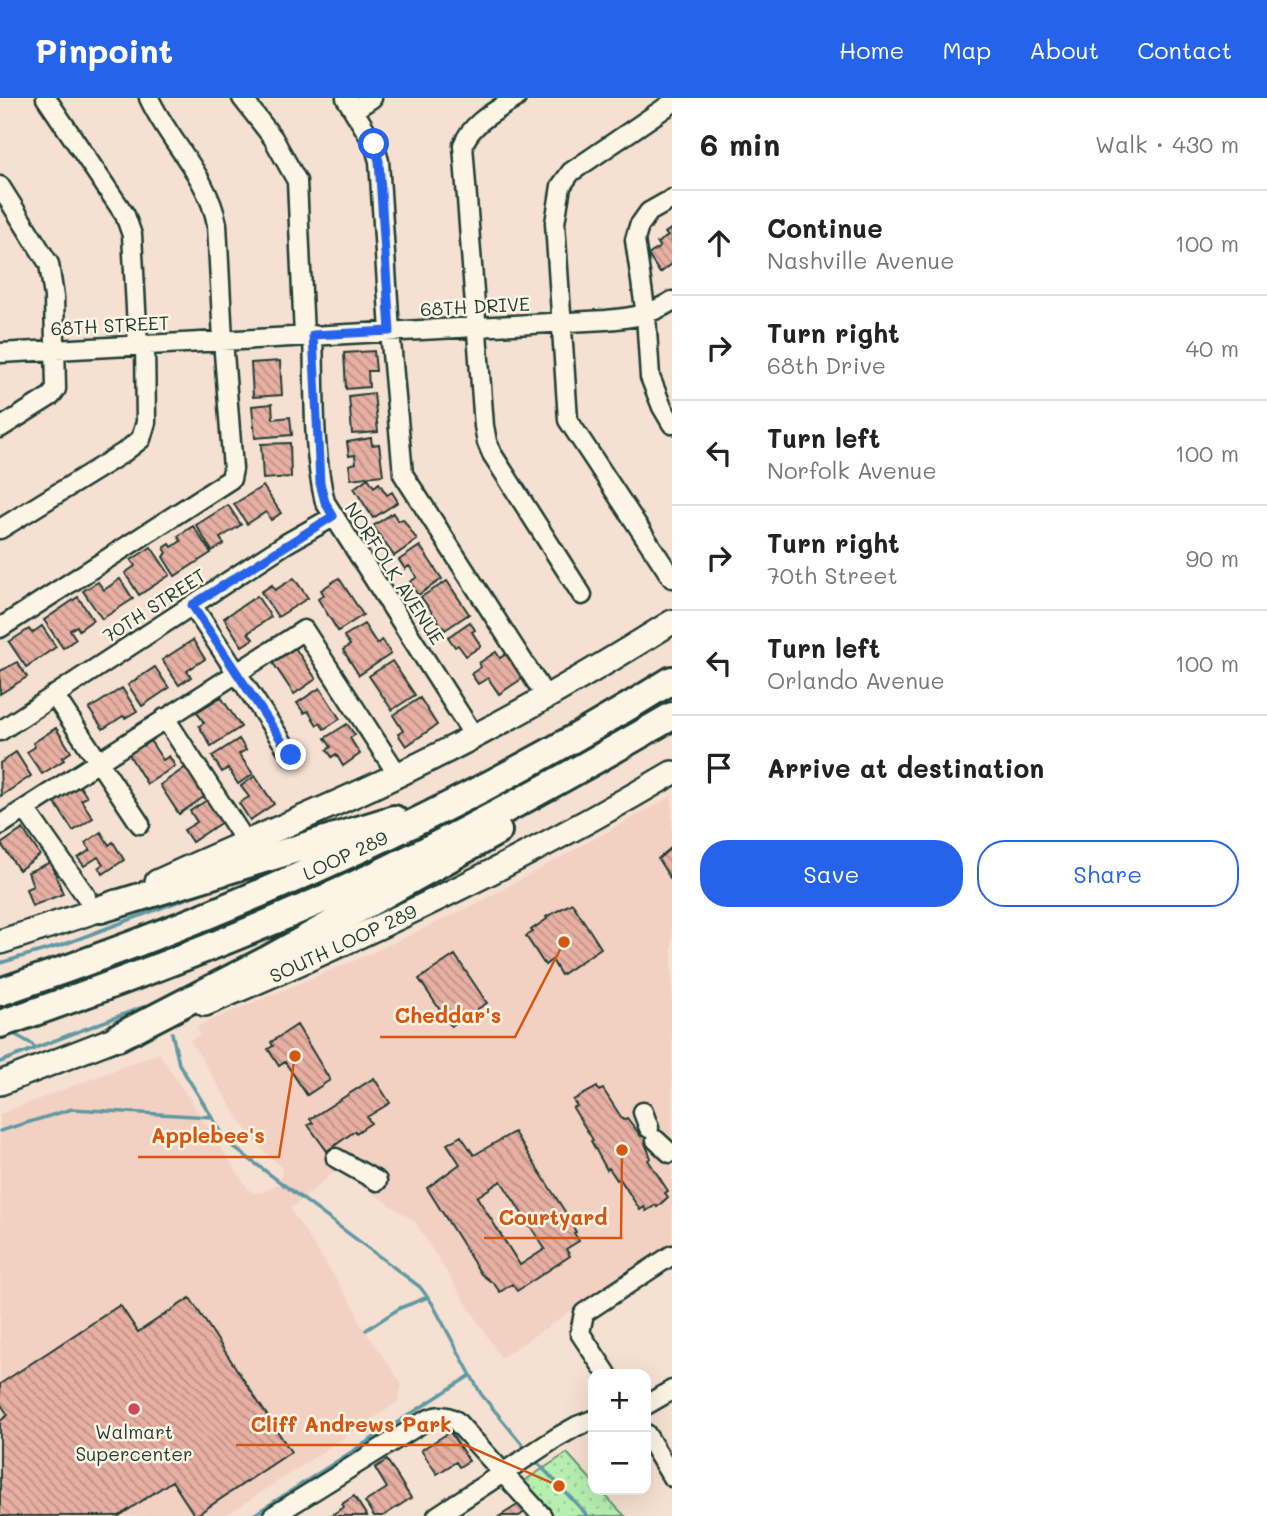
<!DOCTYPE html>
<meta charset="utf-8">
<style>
:root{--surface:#fff;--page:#f2f2f2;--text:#222;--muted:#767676;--line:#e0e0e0;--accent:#2563eb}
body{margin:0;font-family:Mali,sans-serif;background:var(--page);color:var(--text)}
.controls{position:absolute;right:21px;bottom:21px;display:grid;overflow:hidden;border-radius:14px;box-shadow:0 7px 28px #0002}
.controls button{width:63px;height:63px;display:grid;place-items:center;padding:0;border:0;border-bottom:2px solid var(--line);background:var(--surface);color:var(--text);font:35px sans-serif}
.stop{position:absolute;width:21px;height:21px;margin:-16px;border:5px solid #2563eb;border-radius:50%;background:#fff}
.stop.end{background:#2563eb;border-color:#fff;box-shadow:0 2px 7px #0008}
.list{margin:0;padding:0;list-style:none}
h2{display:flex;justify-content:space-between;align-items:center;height:91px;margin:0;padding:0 28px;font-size:30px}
h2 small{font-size:23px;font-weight:400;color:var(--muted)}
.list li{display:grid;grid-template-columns:46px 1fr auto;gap:21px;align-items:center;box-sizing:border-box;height:105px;padding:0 28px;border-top:2px solid var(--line)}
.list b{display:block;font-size:26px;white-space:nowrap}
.list p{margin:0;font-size:23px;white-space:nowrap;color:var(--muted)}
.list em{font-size:23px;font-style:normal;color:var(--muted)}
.actions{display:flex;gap:14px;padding:21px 28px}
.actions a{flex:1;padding:16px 0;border:2px solid var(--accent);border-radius:28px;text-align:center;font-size:24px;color:var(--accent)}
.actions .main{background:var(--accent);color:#fff}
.icon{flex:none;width:38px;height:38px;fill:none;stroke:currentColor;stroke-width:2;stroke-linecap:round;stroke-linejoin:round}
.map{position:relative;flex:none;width:672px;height:1418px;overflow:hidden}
header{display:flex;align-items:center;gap:42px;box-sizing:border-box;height:98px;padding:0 35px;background:var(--accent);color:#fff}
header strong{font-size:33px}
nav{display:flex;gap:38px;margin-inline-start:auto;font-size:24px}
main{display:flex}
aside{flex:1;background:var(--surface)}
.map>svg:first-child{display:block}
.built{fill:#f2d1c3}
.grass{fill:url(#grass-dots);stroke:#6c9672;stroke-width:2}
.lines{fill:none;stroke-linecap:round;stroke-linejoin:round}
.stream{stroke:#6199a4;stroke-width:3.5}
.building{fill:url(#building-back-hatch);stroke:#1f3d34;stroke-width:2;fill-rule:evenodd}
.minor-casing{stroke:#1f3d34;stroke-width:23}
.major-casing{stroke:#1f3d34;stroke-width:28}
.highway-casing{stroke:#1f3d34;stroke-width:32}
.minor{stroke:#fcf5e5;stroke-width:18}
.major{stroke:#fcf5e5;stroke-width:23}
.highway{stroke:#fcf5e5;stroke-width:26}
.route{stroke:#2563eb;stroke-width:9}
.poi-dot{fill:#d1495b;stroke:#fcf5e5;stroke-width:2.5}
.labels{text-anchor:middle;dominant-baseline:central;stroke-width:5;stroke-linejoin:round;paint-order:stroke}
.street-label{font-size:19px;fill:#1f3d34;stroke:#fcf5e5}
.poi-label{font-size:19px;fill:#1f3d34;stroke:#fcf5e5}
.leader{fill:none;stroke:#d45610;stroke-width:2.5}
.callout-dot{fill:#d45610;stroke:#fcf5e5;stroke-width:2.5}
.callout-label{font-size:21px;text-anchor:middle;font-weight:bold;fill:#d45610;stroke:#fcf5e5;stroke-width:5;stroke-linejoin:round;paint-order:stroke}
</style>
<header>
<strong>Pinpoint</strong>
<nav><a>Home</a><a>Map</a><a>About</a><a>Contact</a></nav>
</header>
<main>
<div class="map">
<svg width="672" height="1418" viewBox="0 0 672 1418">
<defs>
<pattern id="grass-dots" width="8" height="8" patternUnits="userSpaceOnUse" patternTransform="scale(1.75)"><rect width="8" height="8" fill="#b8efb1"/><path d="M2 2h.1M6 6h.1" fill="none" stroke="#9ece99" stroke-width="1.8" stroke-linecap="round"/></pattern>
<pattern id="building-back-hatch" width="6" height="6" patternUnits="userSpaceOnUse" patternTransform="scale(1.75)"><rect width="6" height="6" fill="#e8afa3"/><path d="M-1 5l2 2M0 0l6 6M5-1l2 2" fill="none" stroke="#bb9086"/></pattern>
</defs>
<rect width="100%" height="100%" fill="#f6e0d1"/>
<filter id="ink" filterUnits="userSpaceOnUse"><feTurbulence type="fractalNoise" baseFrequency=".0143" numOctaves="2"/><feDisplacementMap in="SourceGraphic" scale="14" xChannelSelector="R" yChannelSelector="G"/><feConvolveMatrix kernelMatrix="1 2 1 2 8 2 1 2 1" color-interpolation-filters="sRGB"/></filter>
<g filter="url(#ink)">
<path class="built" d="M672 698V1145L501 1260 415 1124 338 1071 290 1111 356 1212 359 1224 402 1286 398 1304 225 1418H0V1016L159 955 248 1091 254 1095 264 1094 278 1086 282 1077 281 1069 259 1048 241 1024 190 942 200 937 197 928 365 858 476 806Z"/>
<path class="grass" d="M567 1355 593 1384V1392H600L625 1418H552L521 1385Z"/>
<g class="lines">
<path class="stream" d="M0 865 62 847 209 792
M172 935 179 966 228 1045 420 1189 432 1205 481 1296 527 1352
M14 936 32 946 35 950 140 910 148 908 150 911
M0 964 34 951
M0 1033 72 1011 211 1019
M366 1232 400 1210 428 1199
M534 1361 588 1418
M252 1418 471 1277"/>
</g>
<path class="building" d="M672 130V166L660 175 648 157 660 149 657 145 668 138 665 135Z
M374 253 376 273H368L369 289 346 291 344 255Z
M280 263 282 297 253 299 251 265Z
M374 295 378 334 352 336 349 298Z
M272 306 273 321 290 319 292 337 255 340 252 308Z
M371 340 372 347 379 346 383 377 351 381 349 367 356 365 355 357 349 358 347 344Z
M290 345 291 379 263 381 261 346Z
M368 380 374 389 379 385 387 397 392 394 398 404 373 420 354 390Z
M263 388 281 415 271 422 266 414 247 426 234 406Z
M228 407 241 427 220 440 224 446 212 453 196 427Z
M393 415 398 423 403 421 417 442 394 458 373 428Z
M193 428 211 455 175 478 163 459 167 455 164 450 170 446 172 449 181 443 178 438Z
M420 448 442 481 418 497 410 484 417 479 409 468 405 471 399 462Z
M151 449 170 477 139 497 125 475 135 468 131 462Z
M294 480 308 500 278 519 261 494 272 487 275 492Z
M339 480 363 517 338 533 318 501 324 497 321 492Z
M120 481 133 501 102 521 83 493 98 484 104 492Z
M447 483 469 516 445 532 421 499Z
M257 498 271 519 248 535 253 541 242 548 224 520Z
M78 499 93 522 79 532 77 528 70 532 76 541 63 550 44 522Z
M470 524 475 532 472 534 481 548 466 558 458 547 455 549 448 539Z
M364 526 377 546 382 542 391 556 359 577 343 552 350 547 344 538Z
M42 528 56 549 26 569 9 544 29 531 32 535Z
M193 542 205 561 187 573 191 579 179 587 162 562Z
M295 550 316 581 294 596 273 565Z
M496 554 500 560 509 554 526 578 499 596 488 580 478 586 471 576 481 569 479 565Z
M392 563 415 597 392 612 369 578Z
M17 564 27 579 0 596V573Z
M155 569 169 590 142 608 128 587Z
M122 590 137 613 125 620 123 618 103 631 89 611Z
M320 590 340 621 324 631 320 625 317 627 308 613 304 615 297 605Z
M221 599 241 629 211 648 199 628 204 625 197 614Z
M420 600 437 627 406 648 398 636 403 633 393 617Z
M347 626 355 637 350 640 360 656 343 668 336 656 332 659 327 652 331 649 325 640Z
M56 630 71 654 62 660 64 662 42 676 27 654 35 649 33 645Z
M149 641 163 662 169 658 175 668 147 686 128 655Z
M239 641 246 652 239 656 253 676 238 686 228 670 222 674 212 658Z
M16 654 31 678 1 698 0 665Z
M189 667 208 696 179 716 160 687Z
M255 678 274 706 250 722 239 705 249 699 241 688Z
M79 687 87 699 81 702 93 720 73 733 54 703Z
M207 702 222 724 192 744 184 732 197 724 190 713Z
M23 731 40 757 19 772 1 746Z
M101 734 109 747 113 744 124 762 103 776 99 769 103 766 98 759 84 768 78 760 90 752 85 745Z
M672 749V783L658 761Z
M51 764 63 796 32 808 26 791 33 788 28 774Z
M572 805 601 850 561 877 552 862 545 867 526 838 533 834 531 832 547 821 546 819Z
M455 857 487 905 451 928 419 881Z
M297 927 330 982 307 997 285 964 279 968 268 951 273 948 271 944Z
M374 980 390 1005 367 1019 371 1025 356 1035 355 1033 327 1053 308 1027 313 1025 310 1021Z
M597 989 599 993 603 991 623 1022 627 1020 641 1038 655 1027 662 1039 645 1045 651 1060 648 1062 668 1093 665 1095 668 1099 657 1109 656 1107 646 1113 644 1109 640 1112 620 1081 617 1082 609 1070 607 1072 591 1043 593 1042 573 1010 577 1008 573 1002Z
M514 1034 573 1126 572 1127 576 1134 574 1135 579 1143 566 1151 570 1158 517 1193 512 1186 500 1194 494 1186 481 1176 427 1090 460 1066 447 1046 461 1038 474 1057ZM501 1083 545 1151 520 1167 477 1099Z
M190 1200 291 1354 195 1418 172 1383 119 1418H0V1323L8 1317 0 1305V1286L120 1207 138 1234Z
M450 1334 469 1363 459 1369 456 1364 437 1376 421 1352Z
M387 1362 411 1400 383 1418H374L365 1404 387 1390 375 1370Z
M354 1398 367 1418H330L344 1409 342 1406Z
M519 1406 525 1414 519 1418H500Z"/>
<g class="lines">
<defs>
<path id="minor" d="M46 0 125 117 132 137 138 247
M242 0 273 40 297 83 304 238
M346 0 374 46 379 63 390 233 403 376 546 599
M516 0C496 13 472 24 463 47L484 328 487 344 492 356 582 497
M672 5 571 74 561 88 555 125 568 322 672 480
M354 12 372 0
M0 88 49 166 54 199 56 291 51 298 0 330
M672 101 649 114 639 128 635 142 646 217 650 279 662 309 672 326
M313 237C315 292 312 351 325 404L474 638
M0 255 606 222C631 220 650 217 672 203
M0 431 123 355 141 341 146 324 145 246
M192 507 291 657
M0 530 231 381 233 371 223 242 217 126C208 78 169 44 149 0
M54 597 140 726
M165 620 246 744
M0 633 287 445 333 419
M25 711 86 798
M0 727 304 532 398 677
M643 1014 649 1030
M656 1042 670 1055
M336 1060 377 1083
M607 1276 580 1235 584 1215 672 1157
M646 1307 672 1292
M646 1336 672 1379
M273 1418 425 1323C436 1317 444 1316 456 1323L542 1418
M437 1418 556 1340 577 1328 593 1322"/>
<path id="major" d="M157 784C234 748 313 717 389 681 487 635 581 581 672 524
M0 844 101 811 116 804
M205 906C366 838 522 764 672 675
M0 985 134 933"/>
<path id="highway" d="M101 811 394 721
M0 894C235 815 462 713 672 582
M0 926C129 882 256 834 378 776 479 728 576 674 672 618
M118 939 267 862 498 733"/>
</defs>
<use href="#minor" class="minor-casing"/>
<use href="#major" class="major-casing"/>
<use href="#highway" class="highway-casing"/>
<use href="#minor" class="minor"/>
<use href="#major" class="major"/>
<use href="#highway" class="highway"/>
</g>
</g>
<g class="lines" filter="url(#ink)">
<path class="route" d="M291 657 192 507 333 418 325 404 320 385 313 237 390 233 379 63 374 46"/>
</g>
<circle class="poi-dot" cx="134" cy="1311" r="7"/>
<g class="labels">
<g class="street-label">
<text transform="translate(475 208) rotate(-3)">68TH DRIVE</text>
<text transform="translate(110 227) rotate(-3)">68TH STREET</text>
<text transform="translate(395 475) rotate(57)">NORFOLK AVENUE</text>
<text transform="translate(154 507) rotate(-33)">70TH STREET</text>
<text transform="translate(345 757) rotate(-25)">LOOP 289</text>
<text transform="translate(343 845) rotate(-25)">SOUTH LOOP 289</text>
</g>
<g class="poi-label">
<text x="134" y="1333">Walmart<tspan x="134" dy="22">Supercenter</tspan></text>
</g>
</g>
<path class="leader" d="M564 844L515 939H380M295 958L279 1059H138M622 1052L621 1140H484M559 1388L465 1347H236"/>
<g class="callout-dot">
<circle cx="564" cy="844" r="7"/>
<circle cx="295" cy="958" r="7"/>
<circle cx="622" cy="1052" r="7"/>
<circle cx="559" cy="1388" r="7"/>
</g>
<g class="callout-label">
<text x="448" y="925">Cheddar's</text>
<text x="208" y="1045">Applebee's</text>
<text x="553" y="1127">Courtyard</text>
<text x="351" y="1334">Cliff Andrews Park</text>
</g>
</svg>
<div class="controls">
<button>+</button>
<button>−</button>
</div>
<div class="stop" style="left:374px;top:46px"></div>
<div class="stop end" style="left:291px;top:657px"></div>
</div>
<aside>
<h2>6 min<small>Walk · 430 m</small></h2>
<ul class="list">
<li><svg class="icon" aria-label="ahead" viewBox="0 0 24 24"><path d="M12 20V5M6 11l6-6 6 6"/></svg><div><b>Continue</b><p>Nashville Avenue</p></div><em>100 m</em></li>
<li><svg class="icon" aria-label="right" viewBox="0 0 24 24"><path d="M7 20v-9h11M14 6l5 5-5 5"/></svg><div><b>Turn right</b><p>68th Drive</p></div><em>40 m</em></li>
<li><svg class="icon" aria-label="left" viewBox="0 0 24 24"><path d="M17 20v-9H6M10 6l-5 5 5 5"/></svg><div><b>Turn left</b><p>Norfolk Avenue</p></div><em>100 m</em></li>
<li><svg class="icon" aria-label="right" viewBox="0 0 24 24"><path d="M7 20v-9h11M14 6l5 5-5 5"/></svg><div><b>Turn right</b><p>70th Street</p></div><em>90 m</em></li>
<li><svg class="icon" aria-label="left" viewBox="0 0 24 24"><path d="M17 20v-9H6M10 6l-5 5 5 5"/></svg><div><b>Turn left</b><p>Orlando Avenue</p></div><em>100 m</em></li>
<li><svg class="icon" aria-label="arrive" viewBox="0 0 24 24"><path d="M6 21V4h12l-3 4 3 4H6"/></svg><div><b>Arrive at destination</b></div></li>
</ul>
<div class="actions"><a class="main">Save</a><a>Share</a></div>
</aside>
</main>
